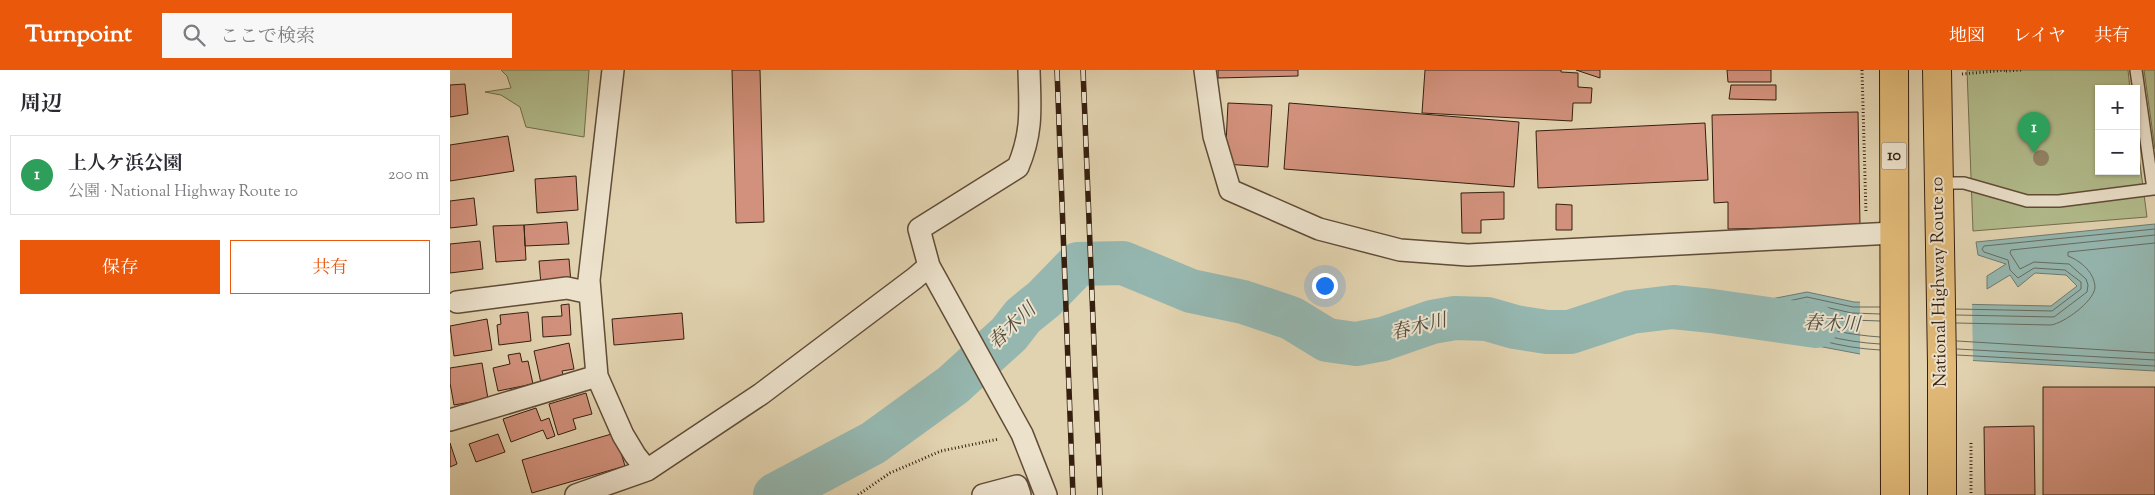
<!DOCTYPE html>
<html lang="ja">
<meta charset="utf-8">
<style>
:root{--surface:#fff;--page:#f7f7f7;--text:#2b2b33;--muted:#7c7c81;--line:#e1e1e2;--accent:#ea580c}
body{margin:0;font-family:"Sorts Mill Goudy","Noto Serif JP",serif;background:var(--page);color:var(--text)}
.controls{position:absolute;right:15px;top:15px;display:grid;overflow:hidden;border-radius:0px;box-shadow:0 1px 4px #0004}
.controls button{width:45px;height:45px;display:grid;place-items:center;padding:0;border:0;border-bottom:1px solid var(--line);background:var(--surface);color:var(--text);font:25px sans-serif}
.you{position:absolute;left:874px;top:215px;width:18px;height:18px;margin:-12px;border:4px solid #fff;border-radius:50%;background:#1a73e8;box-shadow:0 0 0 8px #1a73e833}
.badge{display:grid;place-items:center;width:32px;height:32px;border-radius:50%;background:var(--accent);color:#fff;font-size:16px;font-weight:700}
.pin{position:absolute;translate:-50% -41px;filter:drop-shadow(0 1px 2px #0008)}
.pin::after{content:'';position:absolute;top:26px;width:18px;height:15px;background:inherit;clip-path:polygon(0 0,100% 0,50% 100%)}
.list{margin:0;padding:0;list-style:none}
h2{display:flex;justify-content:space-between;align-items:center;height:65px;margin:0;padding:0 20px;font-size:21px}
h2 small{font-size:16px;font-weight:400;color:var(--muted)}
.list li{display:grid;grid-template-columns:32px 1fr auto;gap:15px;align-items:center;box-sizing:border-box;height:80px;margin:0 10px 10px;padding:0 10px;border:1px solid var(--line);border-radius:0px}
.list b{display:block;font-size:19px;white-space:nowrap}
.list p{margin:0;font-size:16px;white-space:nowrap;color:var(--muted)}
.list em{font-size:16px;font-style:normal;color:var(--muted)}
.actions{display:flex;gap:10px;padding:15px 20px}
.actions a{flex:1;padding:11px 0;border:1px solid var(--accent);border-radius:0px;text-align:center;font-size:18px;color:var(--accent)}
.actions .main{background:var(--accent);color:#fff}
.icon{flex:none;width:28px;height:28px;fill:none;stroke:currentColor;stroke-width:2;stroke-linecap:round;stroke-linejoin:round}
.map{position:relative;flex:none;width:1705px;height:425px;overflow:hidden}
header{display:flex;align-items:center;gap:30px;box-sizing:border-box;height:70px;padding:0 25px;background:var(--accent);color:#fff}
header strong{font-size:24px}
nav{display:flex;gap:28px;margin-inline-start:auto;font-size:18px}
.search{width:350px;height:45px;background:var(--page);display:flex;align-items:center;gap:12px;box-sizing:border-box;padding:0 18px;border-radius:0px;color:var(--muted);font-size:19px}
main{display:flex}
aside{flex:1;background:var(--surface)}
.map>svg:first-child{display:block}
.green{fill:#b2bc8c;stroke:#746e4e}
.water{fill:#95b7b0;stroke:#6f7a70}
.pier{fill:#e2d3b0}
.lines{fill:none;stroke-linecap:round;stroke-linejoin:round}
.shore{stroke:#666b60;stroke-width:1}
.river{stroke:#95b7b0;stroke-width:44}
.building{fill:#d2917c;stroke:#361f0f}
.service-casing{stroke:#614c37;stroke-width:14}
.minor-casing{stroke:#614c37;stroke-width:24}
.trunk-casing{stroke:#361f0f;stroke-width:30}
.path{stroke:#361f0f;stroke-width:3;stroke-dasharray:1 2.5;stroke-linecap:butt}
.service{stroke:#ece2cc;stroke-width:11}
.minor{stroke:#ece2cc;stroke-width:21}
.trunk{stroke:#e1ba78;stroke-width:28}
.rail-casing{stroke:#361f0f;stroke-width:5.5}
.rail{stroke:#ece2cc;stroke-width:4;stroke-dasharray:11;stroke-linecap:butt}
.tree{fill:#948568}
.labels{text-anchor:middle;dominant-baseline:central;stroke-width:4;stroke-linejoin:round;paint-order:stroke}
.shield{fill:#ece2cc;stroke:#6d5a48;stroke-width:1}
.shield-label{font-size:16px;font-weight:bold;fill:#361f0f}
.street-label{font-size:18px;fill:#361f0f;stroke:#ece2cc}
.water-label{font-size:19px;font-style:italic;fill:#524d3f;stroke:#ece2cc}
</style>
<header>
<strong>Turnpoint</strong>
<div class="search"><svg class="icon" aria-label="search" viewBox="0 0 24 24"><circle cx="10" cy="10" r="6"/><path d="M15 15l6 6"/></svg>ここで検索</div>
<nav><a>地図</a><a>レイヤ</a><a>共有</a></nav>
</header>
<main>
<aside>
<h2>周辺<small></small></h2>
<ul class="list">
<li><span class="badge" style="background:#2e9e5b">1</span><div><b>上人ケ浜公園</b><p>公園 · National Highway Route 10</p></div><em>200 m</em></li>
</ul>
<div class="actions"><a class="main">保存</a><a>共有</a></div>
</aside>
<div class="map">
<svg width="1705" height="425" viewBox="0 0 1705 425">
<rect width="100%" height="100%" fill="#e2d3b0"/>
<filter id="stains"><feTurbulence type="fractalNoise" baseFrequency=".004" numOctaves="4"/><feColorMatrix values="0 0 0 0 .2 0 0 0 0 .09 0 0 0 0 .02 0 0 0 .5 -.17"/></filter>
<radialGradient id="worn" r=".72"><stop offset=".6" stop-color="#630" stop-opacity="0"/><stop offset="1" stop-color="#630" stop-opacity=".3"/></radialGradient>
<path class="green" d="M51 0H139L134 67 76 57 70 37 51 25 35 22 61 18 57 6Z
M1517 0H1678L1680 19H1649V101H1686V64L1697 147 1523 161Z
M1694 0H1705V79Z"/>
<path class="water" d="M1705 154V301L1410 284 1357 274 1304 253 1316 230 1357 222 1404 232 1601 236 1627 216 1616 205 1585 203 1568 217 1560 205 1537 219V206L1556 194 1528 185 1526 172Z"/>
<path class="pier" d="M1410 229 1522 232 1523 293 1410 287Z"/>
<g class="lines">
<path class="shore" d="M1430 237H1403L1357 227 1320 235 1312 249 1313 251C1352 266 1389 278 1430 280
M1506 239 1602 241 1631 219V212L1615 200 1584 198 1568 208 1560 200 1558 190 1534 182 1532 179 1534 176 1705 159
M1430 244 1402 243 1357 233 1324 240 1321 246 1322 248C1357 262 1392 272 1430 274
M1506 245 1604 247 1637 222 1638 215 1636 209 1619 194 1584 192 1570 199 1560 183 1561 180 1705 165
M1430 251 1401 250 1358 241 1344 244 1342 246 1343 248C1371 259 1400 265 1430 267
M1506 253 1601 255C1614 253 1643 232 1645 218 1645 203 1631 191 1618 186V182L1705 173
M1507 271 1705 283
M1507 279 1705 290
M1507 285 1705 296"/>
<path class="river" d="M325 425 423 373 503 315 559 264 573 246 594 229 628 194 673 193 741 221 793 232 841 248 877 270 906 274 933 269 982 252 1005 248 1037 249 1065 257 1097 262H1120L1181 242 1223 237 1262 241 1366 256"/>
</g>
<path class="building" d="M282 0H310L314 152 286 153Z
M768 0H848V6L768 8Z
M975 0H1111V2L1128 3V17L1142 18 1141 33H1123L1122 51 972 43Z
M1126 0H1150V8Z
M1277 0H1321V12H1278Z
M15 14 18 44 0 47V15Z
M1281 15H1326V30L1279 29Z
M778 33 822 35 818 97 775 94Z
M839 33 1069 52 1064 117 834 99Z
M1408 42 1410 156 1278 159V132L1264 133 1262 45Z
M1255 53 1258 110 1088 118 1086 61Z
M58 66 64 101 0 111V75Z
M126 106 128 140 87 143 85 109Z
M1054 122V149L1031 150V163H1012L1011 123Z
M24 128 27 155 0 158V131Z
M1106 134 1122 135V160H1106Z
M117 152 119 174 75 176 74 155Z
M74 155 76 190 46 192 43 156Z
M30 171 33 199 0 203V174Z
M119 189 121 213 91 215 89 191Z
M119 234 121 265 93 267 92 247 112 246 111 235Z
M78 242 81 271 49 275 47 255 51 254 50 245Z
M232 243 234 269 164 275 162 249Z
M37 249 42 280 4 286 0 256Z
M119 273 124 299 112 301 114 308 91 313 84 281Z
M70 283 72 292 78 291 83 314 48 321 43 298 60 294 58 285Z
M32 293 38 329 4 335 0 313V298Z
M1593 317H1705V425H1593Z
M136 323 142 344 123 349 126 359 108 365 99 334Z
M86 338 91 351 99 348 105 366 97 369 93 360 61 372 53 349Z
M1584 356 1585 425H1535L1534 357Z
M165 363 175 396 82 423 72 390Z
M48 364 55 382 26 392 19 374Z
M0 373 7 394 0 397Z"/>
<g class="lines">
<defs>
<path id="service" d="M1488 113H1514L1577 131H1609L1703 119 1686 0"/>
<path id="minor" d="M163 0 139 210 147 306 173 365 185 385 197 400
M579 0C580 38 583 61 568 97L469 159 479 196 572 364 596 425
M755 0 764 66 780 120 869 159 950 180 1018 185 1443 163
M7 232 117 218 140 223
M0 350 147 306
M126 425 197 400 311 324 465 208 479 196
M533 425 567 416 570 425"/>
<path id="trunk" d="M1444 0 1445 425
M1487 0 1492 294V425"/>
</defs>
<use href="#service" class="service-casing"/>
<use href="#minor" class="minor-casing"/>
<use href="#trunk" class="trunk-casing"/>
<path class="path" d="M1412 0 1416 143
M1556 1 1571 0
M1512 4 1557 0
M1521 373V425
M408 425 440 403 491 381 549 369"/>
<use href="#service" class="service"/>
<use href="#minor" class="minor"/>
<use href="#trunk" class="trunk"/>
<defs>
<path id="rail" d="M607 0 623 425
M633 0 650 425"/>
</defs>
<use href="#rail" class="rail-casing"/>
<use href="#rail" class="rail"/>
</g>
<circle class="tree" cx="1591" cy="88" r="8"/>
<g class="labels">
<rect class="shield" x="1431.5" y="72.5" width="25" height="27" rx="4"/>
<g class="shield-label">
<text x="1444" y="86">10</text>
</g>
<g class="street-label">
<text transform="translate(1490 212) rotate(-91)">National Highway Route 10</text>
</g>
<g class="water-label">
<text transform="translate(1382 255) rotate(2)">春木川</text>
<text transform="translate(563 257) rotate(-44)">春木川</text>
<text transform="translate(969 258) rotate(-14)">春木川</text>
</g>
</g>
<rect width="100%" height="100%" filter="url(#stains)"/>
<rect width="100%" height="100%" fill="url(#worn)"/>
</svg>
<div class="controls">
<button>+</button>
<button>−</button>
</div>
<div class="you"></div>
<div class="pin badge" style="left:1584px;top:83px;background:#2e9e5b">1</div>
</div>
</main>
